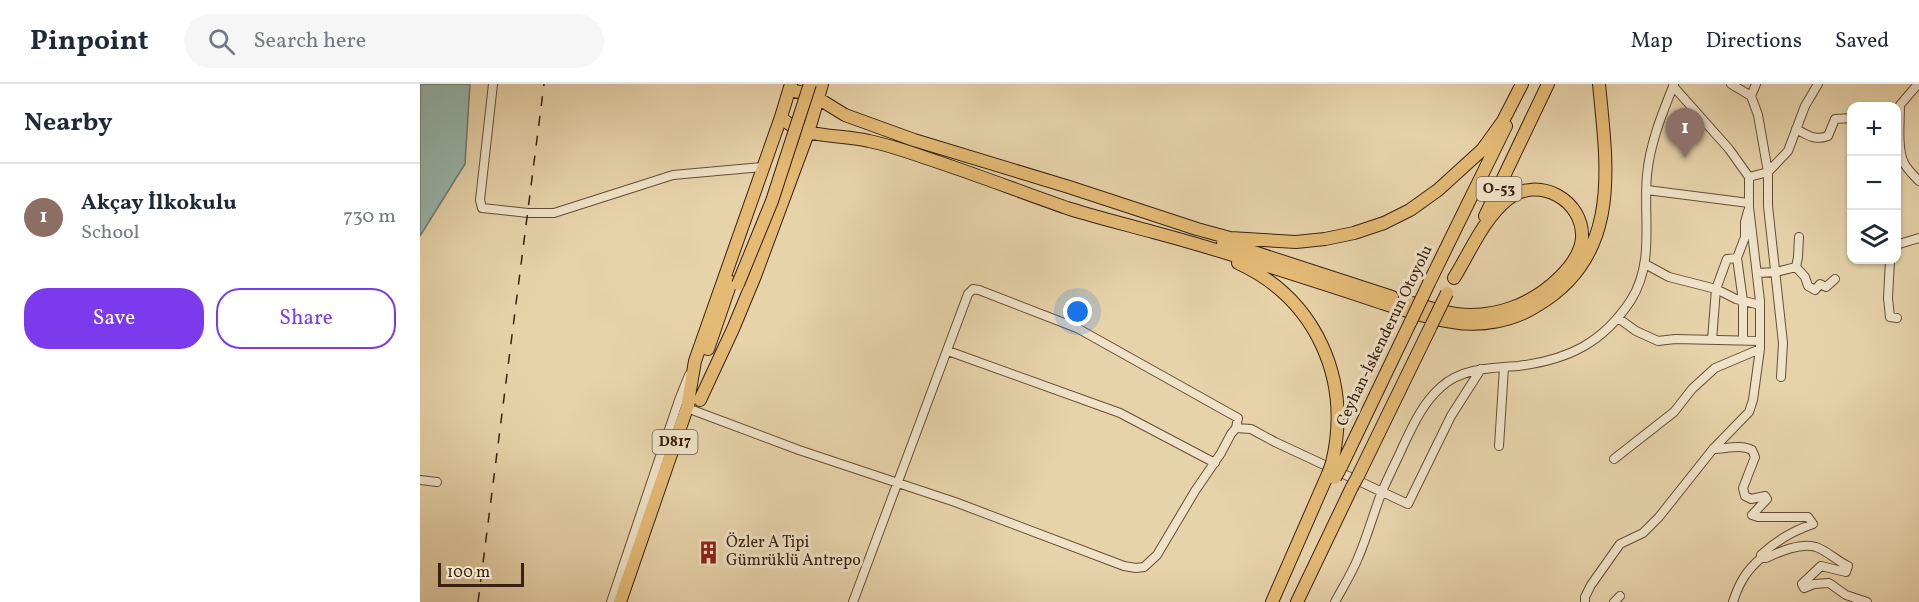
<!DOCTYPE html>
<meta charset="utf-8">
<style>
:root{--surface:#fff;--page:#f6f6f7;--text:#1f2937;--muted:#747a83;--line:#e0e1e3;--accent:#7c3aed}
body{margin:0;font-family:Vollkorn,serif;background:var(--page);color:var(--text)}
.controls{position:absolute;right:18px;top:18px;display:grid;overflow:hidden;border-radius:12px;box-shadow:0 2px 4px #0004}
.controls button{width:54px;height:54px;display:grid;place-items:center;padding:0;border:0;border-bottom:2px solid var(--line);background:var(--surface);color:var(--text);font:30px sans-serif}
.scale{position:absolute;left:18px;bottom:15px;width:86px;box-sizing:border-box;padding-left:6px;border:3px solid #392110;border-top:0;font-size:16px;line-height:21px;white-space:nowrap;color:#392110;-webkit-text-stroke:4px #efe2c8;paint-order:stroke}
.you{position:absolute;left:658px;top:228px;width:21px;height:21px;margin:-15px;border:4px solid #fff;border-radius:50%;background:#1a73e8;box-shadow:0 0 0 9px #1a73e833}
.badge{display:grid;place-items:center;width:39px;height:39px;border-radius:50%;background:var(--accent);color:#fff;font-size:20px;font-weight:700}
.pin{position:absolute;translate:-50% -50px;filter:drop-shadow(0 2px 3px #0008)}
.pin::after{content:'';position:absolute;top:32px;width:21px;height:18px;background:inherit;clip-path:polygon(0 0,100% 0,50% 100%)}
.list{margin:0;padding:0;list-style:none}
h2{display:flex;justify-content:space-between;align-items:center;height:78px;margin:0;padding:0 24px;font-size:26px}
h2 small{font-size:20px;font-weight:400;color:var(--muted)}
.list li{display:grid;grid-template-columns:39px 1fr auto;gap:18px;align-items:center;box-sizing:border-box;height:108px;padding:0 24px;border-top:2px solid var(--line)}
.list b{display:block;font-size:22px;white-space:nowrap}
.list p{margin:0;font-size:20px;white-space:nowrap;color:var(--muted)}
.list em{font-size:20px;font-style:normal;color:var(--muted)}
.actions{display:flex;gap:12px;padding:18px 24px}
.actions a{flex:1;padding:14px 0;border:2px solid var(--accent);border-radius:24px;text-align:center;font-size:21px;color:var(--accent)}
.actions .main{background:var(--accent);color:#fff}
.icon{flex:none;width:33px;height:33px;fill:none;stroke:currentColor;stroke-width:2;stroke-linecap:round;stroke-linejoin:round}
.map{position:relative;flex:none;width:1499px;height:518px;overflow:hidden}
header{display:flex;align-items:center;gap:36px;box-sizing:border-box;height:84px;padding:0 30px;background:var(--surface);border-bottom:2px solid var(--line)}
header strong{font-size:28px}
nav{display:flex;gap:33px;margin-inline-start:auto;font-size:21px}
.search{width:420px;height:54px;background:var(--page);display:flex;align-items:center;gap:15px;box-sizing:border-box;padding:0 21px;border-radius:33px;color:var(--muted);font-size:22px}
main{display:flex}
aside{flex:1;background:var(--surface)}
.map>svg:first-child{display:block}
.water{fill:#97b7ad;stroke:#717b6e;stroke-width:1.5}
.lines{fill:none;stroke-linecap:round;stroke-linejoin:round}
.minor-casing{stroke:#644e36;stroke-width:10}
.highway-casing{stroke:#392110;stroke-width:14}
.minor{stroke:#efe2c8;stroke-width:8}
.highway{stroke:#e4ba75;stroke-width:12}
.rail{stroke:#392110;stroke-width:1.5;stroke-dasharray:10 10;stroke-linecap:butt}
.highway-bridge-casing{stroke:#392110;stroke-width:14;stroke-linecap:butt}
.highway-bridge{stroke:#e4ba75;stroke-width:12}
.labels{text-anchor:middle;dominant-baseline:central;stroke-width:6;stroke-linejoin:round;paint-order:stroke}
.shield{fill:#efe2c8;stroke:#705b47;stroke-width:1.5}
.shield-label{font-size:15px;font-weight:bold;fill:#392110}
.street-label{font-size:16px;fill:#392110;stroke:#efe2c8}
.poi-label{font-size:16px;fill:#392110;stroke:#efe2c8;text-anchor:start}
</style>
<header>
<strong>Pinpoint</strong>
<div class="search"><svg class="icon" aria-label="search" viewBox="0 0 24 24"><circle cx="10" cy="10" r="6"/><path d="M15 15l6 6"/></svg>Search here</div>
<nav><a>Map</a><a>Directions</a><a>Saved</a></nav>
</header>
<main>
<aside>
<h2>Nearby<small></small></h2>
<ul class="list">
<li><span class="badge" style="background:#8d6e63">1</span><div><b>Akçay İlkokulu</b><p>School</p></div><em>730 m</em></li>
</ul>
<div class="actions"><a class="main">Save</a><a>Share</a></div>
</aside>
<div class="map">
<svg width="1499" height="518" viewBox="0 0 1499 518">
<rect width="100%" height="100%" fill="#e7d3aa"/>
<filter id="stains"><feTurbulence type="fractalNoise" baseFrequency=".00333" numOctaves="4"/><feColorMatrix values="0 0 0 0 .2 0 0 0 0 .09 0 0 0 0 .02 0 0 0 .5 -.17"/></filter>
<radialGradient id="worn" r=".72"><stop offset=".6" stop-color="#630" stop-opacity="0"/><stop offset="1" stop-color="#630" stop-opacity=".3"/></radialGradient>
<path class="water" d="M0 0H50L45 80 0 152Z"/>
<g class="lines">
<defs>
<path id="minor" d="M73 0 60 116 62 124 108 129H134L253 91 342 83
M1311 0 1331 12 1338 31 1348 88 1368 67 1385 22 1398 0
M1498 0 1480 21C1480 37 1477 65 1484 79 1487 85 1494 92 1499 97
M1331 12 1336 0
M1376 45C1387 51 1395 57 1408 52L1415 35 1432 34
M1329 93 1348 88V122L1363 259 1361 293
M1227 106 1329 119
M1476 164 1479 160 1499 154
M1317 174 1323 217V256
M1470 176 1468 214 1470 233 1477 234
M1225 180 1249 193 1296 205 1316 215 1340 221
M1376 183 1385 193 1388 202 1395 206 1400 200 1406 203 1415 195
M1337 189 1356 188 1376 183 1378 173 1379 153
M1198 234 1216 247 1238 257 1255 255 1340 257
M1292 256 1296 205 1307 175 1317 174 1325 153V138L1328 127
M528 267 700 329 795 379
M267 324 379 366 535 418 704 482 716 484 724 483 737 471 775 407 801 369 811 350 816 344 831 345 855 358 988 420 1031 332 1061 285
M1079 362 1084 283
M1293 365C1306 365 1320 360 1332 366L1335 373 1323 404 1325 412 1331 415 1345 412 1347 415 1332 431 1338 433H1388L1393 440C1372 447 1357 456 1341 471V474H1346C1359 468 1381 458 1396 463 1404 465 1419 478 1428 482L1426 488 1401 482 1382 500 1384 504 1394 500 1409 499 1426 511 1447 518
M1194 375 1254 328 1272 305 1295 284 1340 265
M0 396 17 398
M191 518 259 316 269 291
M433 518 548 210 553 205 559 206 657 244 818 334 816 344
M915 518C923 503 932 489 938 474 947 453 953 431 961 410 968 393 977 376 984 360 994 339 1003 319 1021 303 1042 284 1071 284 1098 282 1148 276 1183 259 1211 216 1235 178 1223 133 1227 91 1230 59 1242 30 1254 0
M1165 518V513L1171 501 1200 460 1223 449 1239 433 1293 365 1329 328 1333 316 1340 265V217L1329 123V93L1309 65 1253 2
M1194 518 1200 512
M1313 518C1319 499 1326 487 1341 474"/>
<path id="highway" d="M369 6 391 10 425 31 494 56 649 103 777 145 810 154 876 158 905 155 934 149 964 139 990 126 1018 106 1062 66 1083 37 1102 0
M361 33C380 55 421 50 449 57 469 61 489 68 509 75 555 90 601 108 647 124 675 133 704 140 733 148 771 158 810 170 848 182 886 194 924 206 962 219 985 226 1009 235 1033 238 1061 243 1094 237 1118 221 1202 171 1187 83 1179 0
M1065 132 1128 0
M803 158 972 213
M818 179C896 215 932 295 912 379
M1009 199 1086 42
M992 219C1006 223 1022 228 1036 230 1075 235 1113 220 1140 193 1150 183 1161 169 1162 154 1164 116 1118 91 1088 115 1064 134 1050 168 1034 194
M288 265 311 198
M280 316 313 245 335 192 388 49 402 0
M267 324 275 277 361 33 371 0
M921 383 991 237
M938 392 1011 242
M200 518 269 318
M852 518 908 390
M877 518 932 403"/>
</defs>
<use href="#minor" class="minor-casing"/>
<use href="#highway" class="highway-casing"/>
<use href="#minor" class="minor"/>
<use href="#highway" class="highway"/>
<path class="rail" d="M58 518 124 0"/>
<defs>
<path id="highway-bridge" d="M318 200 352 117 390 0
M991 237 1009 199
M1011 242 1027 209
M908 390 912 379
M915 394 921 383
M932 403 938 392"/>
</defs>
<use href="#highway-bridge" class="highway-bridge-casing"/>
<use href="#highway-bridge" class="highway-bridge"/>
</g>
<defs>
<symbol id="building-bare" viewBox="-9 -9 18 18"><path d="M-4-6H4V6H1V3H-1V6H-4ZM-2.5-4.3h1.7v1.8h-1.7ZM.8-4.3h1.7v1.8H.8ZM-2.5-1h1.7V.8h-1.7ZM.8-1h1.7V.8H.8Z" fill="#8f2418" stroke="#efe2c8" stroke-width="2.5" paint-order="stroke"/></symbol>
</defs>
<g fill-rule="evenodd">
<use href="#building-bare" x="272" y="452" width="33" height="33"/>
</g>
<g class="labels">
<g class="shield">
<rect x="1056.5" y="93" width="45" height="24" rx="4.5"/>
<rect x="232.5" y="346" width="45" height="24" rx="4.5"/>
</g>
<g class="shield-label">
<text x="1079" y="105">O-53</text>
<text x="255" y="358">D817</text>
</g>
<g class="street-label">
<text transform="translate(965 252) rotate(-64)">Ceyhan-İskenderun Otoyolu</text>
</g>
<g class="poi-label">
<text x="306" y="459">Özler A Tipi<tspan x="306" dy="18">Gümrüklü Antrepo</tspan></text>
</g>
</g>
<rect width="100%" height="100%" filter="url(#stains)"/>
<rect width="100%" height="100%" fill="url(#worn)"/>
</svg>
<div class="controls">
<button>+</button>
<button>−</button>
<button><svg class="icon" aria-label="layers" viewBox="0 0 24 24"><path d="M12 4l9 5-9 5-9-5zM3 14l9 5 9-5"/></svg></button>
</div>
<div class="scale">100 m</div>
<div class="you"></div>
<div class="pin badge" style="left:1265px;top:74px;background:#8d6e63">1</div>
</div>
</main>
